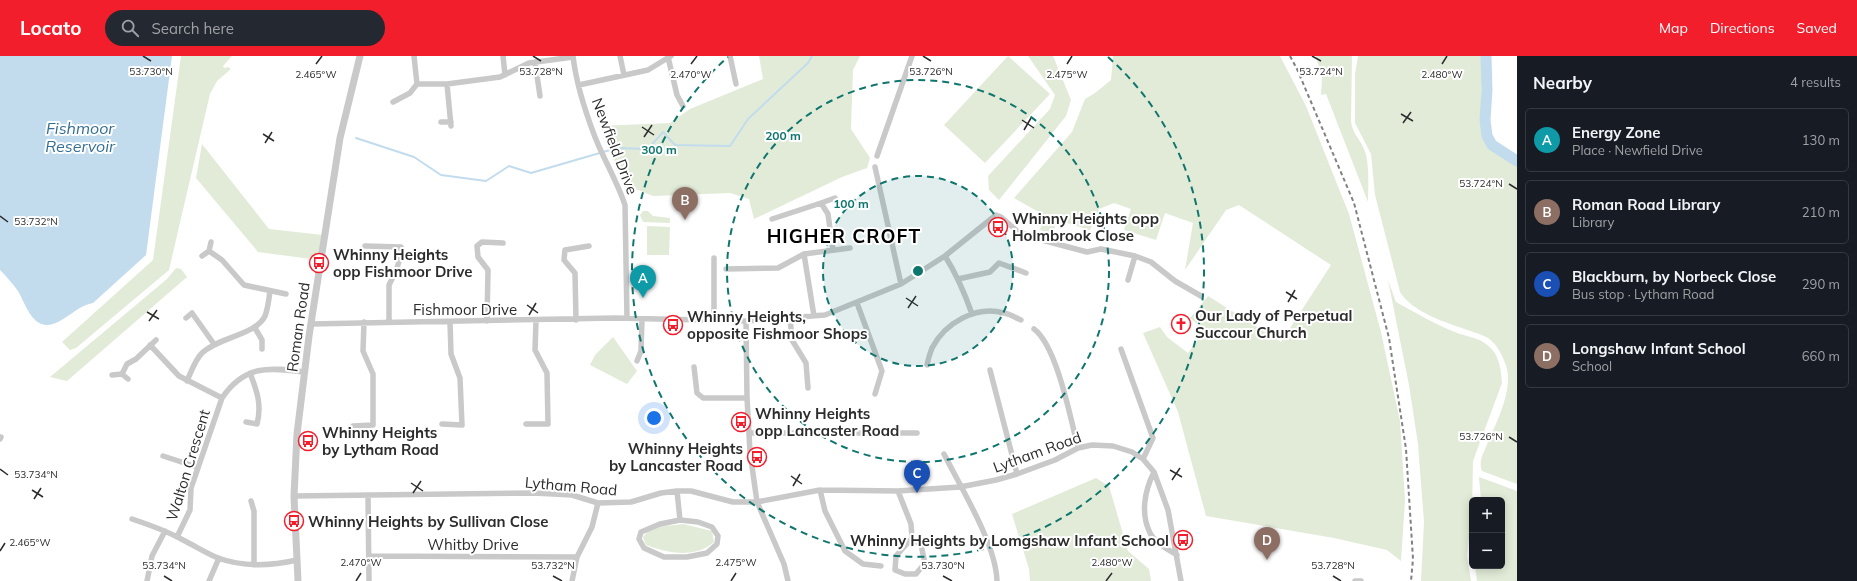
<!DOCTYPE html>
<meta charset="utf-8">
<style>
:root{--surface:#171b24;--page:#242831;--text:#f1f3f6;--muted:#9ea1a6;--line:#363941;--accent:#f21e2c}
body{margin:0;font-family:Mulish,sans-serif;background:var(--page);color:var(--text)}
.controls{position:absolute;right:12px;bottom:12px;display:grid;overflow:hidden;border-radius:6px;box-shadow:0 2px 10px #0003}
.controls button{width:36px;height:36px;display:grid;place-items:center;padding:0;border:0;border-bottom:1px solid var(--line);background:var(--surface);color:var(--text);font:20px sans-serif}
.you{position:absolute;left:654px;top:362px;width:14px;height:14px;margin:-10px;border:3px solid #fff;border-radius:50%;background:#1a73e8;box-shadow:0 0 0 6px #1a73e833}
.badge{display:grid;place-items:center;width:26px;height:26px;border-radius:50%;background:var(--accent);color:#fff;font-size:13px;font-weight:700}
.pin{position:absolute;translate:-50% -33px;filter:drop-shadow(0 1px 2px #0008)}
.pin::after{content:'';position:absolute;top:21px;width:14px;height:12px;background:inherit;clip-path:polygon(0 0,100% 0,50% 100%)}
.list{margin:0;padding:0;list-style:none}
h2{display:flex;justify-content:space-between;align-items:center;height:52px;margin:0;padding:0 16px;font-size:17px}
h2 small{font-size:13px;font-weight:400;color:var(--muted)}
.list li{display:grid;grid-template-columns:26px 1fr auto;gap:12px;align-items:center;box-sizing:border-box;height:64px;margin:0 8px 8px;padding:0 8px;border:1px solid var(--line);border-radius:6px}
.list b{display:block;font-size:15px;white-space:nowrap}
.list p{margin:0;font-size:13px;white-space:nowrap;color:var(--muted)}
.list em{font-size:13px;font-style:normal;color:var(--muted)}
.icon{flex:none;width:22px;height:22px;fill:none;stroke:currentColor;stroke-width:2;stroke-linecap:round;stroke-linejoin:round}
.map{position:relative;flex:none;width:1517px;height:525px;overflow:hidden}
header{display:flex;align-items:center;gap:24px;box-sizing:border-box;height:56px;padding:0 20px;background:var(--accent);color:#fff}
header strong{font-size:19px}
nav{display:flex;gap:22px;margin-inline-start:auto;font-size:14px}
.search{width:280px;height:36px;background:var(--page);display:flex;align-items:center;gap:10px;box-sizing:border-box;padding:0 14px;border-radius:22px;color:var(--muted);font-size:15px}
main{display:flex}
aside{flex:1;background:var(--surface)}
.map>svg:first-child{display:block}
.green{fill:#e2ebd8}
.water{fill:#c2dced}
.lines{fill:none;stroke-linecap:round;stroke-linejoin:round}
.stream{stroke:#c2dced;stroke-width:2}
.river{stroke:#c2dced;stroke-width:11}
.minor{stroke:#c9c9c9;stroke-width:5.5}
.tertiary{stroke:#c9c9c9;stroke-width:7}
.rail{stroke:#818181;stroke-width:2;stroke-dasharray:4 3;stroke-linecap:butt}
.ticks{fill:none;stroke:#2c2c2c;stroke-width:1.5}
.ring{fill:none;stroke:#0f766e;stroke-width:2;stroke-dasharray:7 5}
.labels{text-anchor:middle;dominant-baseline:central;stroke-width:4;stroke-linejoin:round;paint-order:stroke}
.street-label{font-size:15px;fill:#2c2c2c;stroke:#fff}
.poi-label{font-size:15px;font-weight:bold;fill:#2c2c2c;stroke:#fff;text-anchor:start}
.water-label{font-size:16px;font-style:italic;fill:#356e93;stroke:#fff}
.district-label{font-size:19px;font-weight:bold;letter-spacing:1px;fill:#000;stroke:#fff}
.ticks-label{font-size:10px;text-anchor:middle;fill:#2c2c2c;stroke:#fff;stroke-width:4;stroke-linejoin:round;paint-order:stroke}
.centre{fill:#0f766e;stroke:#fff;stroke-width:2}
.ring-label{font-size:12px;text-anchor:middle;font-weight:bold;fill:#0f766e;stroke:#fff;stroke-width:4;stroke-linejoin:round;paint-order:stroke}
</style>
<header>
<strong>Locato</strong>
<div class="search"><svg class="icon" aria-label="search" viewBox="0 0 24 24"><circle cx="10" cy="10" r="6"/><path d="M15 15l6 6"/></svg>Search here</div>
<nav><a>Map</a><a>Directions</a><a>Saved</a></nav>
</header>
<main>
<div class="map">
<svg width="1517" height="525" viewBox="0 0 1517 525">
<rect width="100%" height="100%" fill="#fff"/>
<path class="green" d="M181 0H232L223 10 224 12 228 11 231 13 217 25 210 38 169 214 76 292 70 294 62 286 153 204Z
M759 0H860L853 14 851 73 870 102 867 112 842 121 754 163 749 143 730 137 653 140 633 132 619 116 600 70 670 67 690 53 763 23Z
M1008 0 1050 38 985 107 944 69Z
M1028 0H1053L1071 44 1066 60 999 144 989 134 988 120 1050 53 1055 39Z
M1113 0H1280L1306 50 1349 158 1381 276 1400 365 1405 444 1401 505 1387 494 1334 482 1206 460 1178 356 1143 277 1160 271 1167 281 1188 297 1205 274 1190 262 1208 240 1281 286 1331 209 1239 149 1226 154 1185 214 1193 167 1165 157 1156 184 1124 174 1131 153 1114 147 1099 153 1090 174 1057 164 1053 178 1040 174 1044 159 1014 142 1072 76 1085 43 1095 37 1111 24Z
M1316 0H1352L1351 65C1352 77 1360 83 1364 93 1370 106 1368 132 1368 146L1326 38 1321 39 1322 23Z
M1358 0H1483C1484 25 1475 68 1490 89 1496 98 1507 104 1517 109V428L1482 415C1478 404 1484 397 1488 386 1497 366 1512 335 1507 313 1504 302 1498 289 1488 282 1481 278 1470 275 1462 272 1441 265 1412 255 1400 236L1375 139 1371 98 1355 67V18Z
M202 88 269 173 323 179 319 204 258 196 196 122Z
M643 155H648L653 160 670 162V167L643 166 640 159Z
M647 170 670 171 669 199H647Z
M176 212 181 213 187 221 67 325 50 321 167 223Z
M1388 224 1396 246C1416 257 1438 270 1460 278 1470 281 1478 282 1486 288 1499 297 1501 312 1502 327L1473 405 1472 457 1467 499 1471 525H1421L1424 466 1418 388 1409 329Z
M613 281 637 315 627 328 590 309 595 299Z
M1479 421 1517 435V525H1477L1475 510H1502V444H1481Z
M1096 422 1109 430 1128 495 1149 513 1151 525H1030L1029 513 1012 458Z
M683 468 712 475 714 486C695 503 667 497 646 489L643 481C652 469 669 470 683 468Z"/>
<path class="water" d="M0 0H172L146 199 93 247C80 249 70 260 58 266 34 278 27 251 18 235 13 228 6 220 0 214Z"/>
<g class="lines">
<path class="stream" d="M356 82 414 101 441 119 486 125 509 110 531 117 617 92 648 93 663 76 675 89 730 90 748 63 808 7 812 0"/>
<path class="river" d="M1486 0 1487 34 1485 64 1487 80 1492 89 1517 105"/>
<path class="minor" d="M414 0 417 28H447L500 21 529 7 573 1
M503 0 505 19
M573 0C576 27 585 55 595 81 604 104 617 125 625 149L627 262
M620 0 624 19
M730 0 736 28
M668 1 677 39 683 50
M535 6 540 40
M447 28 451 70
M579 29 648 14 671 0
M393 46 410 37 417 28
M441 66H451
M877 100 912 0
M875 111 901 228
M772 163 821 147
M365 190 401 191V199L396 215 389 229V266
M833 194 828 158 821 147 835 142
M209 195 222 204 244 229 286 238
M202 200 209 195 211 186
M945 200C957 219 965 238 972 258
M726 213 778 212 804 198
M958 223 990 216 999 207 1026 217
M1128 224 1135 200
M857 247 882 315 875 338
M814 260 804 198 850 192
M186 262 192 257 214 288
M790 262 792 284 806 307 808 332
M576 264 575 217 564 204 565 194 589 190
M714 264V202
M487 265 488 214 478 201 477 190 482 186 503 187
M746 265 747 342 750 396 757 446 784 508 788 525
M311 268 615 262 746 265 825 259 901 228 945 200 996 159 1001 161 1017 175 1038 183 1087 196 1101 193 1135 200 1151 206 1175 225 1201 240
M255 272 262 284V293
M1034 273C1057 290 1071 364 1078 392
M150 289 179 320 222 342
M1121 293 1153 382 1143 403
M637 305 641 295 642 263
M927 309C928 304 930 297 932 292 945 267 976 249 1004 257 1010 258 1016 262 1021 264
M694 311 697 337 703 342H747
M990 314 1017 418
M122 318 127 308 136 303 156 284
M112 319 122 318 128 323
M187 325C191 316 195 304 202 297 219 281 256 279 265 260 268 252 269 243 270 235
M246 366 257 368C262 349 257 335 250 317
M442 368 462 369 460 322 451 298 450 266
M526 368H548L547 317 535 294 536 265
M353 370 373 369V318L363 295 364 266
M749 377H917
M0 383 1 381
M944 398C961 432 996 488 997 525
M163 400 197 411
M1154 416C1145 434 1140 457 1150 477 1155 487 1167 493 1177 499
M820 434 825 455 845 495 863 508 881 510
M677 435 680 464
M898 435 911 468 912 482 896 500 895 514 905 518H916L925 507 921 489 912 482
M368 439 369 525
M294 440 534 437 572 439 598 447 631 446 661 437 677 435H691L733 446H757L820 434 898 435 960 431 996 424 1017 418 1055 404 1078 392 1092 389 1113 390 1132 396 1143 403 1154 416 1168 454 1181 525
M251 445 254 455V509
M132 463C150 469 167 475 183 484 195 490 206 497 218 502 243 511 271 510 297 504
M680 464 698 466 712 471 718 480 717 488 707 497 687 501H664L644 492 639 483 641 476 660 468Z
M177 481 190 454 191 432 222 342C244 309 269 311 304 316
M369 500 577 501
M147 525 152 500 165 475
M209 525 219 502
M572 525 577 501 592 471 598 447
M1355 525H1361"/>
<path class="tertiary" d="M298 525 294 440 297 378 309 280 340 82 360 0"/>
<path class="rail" d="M1290 0 1297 13 1354 147 1389 282 1406 393 1413 503 1411 525"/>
</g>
<path class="ticks" d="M143 0 151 5M533 0 541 5M923 0 931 5M1312 0 1321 5M316 8 322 0M691 8 697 0M1067 8 1072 0M1442 8 1447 0M1401 58 1413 65M1022 64 1034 72M1403 67 1411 56M642 71 654 79M1024 74 1031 62M263 78 274 85M644 81 652 69M265 87 272 76M1509 128 1517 133M0 160 8 166M1286 236 1297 243M906 242 918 250M1288 246 1295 234M527 249 538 257M908 252 916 240M147 256 159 263M529 259 536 247M149 265 157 254M1509 381 1517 386M0 413 8 419M1170 414 1182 421M791 420 802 428M1172 424 1180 412M411 427 423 435M793 430 800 418M32 434 43 441M413 437 421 425M34 443 41 432M0 495 5 487M164 520 172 525M553 520 562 525M943 520 952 525M1333 520 1341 525M356 525 361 517M731 525 736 517M1106 525 1112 517"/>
<circle cx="918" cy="215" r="95" fill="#0f766e" fill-opacity=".12"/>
<g class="ring">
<circle cx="918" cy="215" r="95"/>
<circle cx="918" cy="215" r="191"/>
<path d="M1108 1A286 286 0 1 1 728 1"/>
</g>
<defs>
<symbol id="bus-ring" viewBox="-11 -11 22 22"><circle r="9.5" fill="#fff" stroke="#f21e2c" stroke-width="1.5"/><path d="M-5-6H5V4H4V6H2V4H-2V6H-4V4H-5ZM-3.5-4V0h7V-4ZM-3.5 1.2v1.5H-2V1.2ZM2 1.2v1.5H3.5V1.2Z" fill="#f21e2c"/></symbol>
<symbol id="church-ring" viewBox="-11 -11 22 22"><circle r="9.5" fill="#fff" stroke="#f21e2c" stroke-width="1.5"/><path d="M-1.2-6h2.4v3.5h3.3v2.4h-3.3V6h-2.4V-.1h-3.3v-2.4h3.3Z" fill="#f21e2c"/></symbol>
</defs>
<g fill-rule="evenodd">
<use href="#bus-ring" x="987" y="160" width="22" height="22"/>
<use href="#bus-ring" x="308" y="196" width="22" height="22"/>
<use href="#church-ring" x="1170" y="257" width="22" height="22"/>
<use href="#bus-ring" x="662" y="258" width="22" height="22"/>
<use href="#bus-ring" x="730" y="355" width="22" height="22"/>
<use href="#bus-ring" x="297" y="374" width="22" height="22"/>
<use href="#bus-ring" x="746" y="390" width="22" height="22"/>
<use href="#bus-ring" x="283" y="454" width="22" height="22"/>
<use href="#bus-ring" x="1172" y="473" width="22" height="22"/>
</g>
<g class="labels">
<g class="street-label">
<text transform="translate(615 90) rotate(69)">Newfield Drive</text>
<text x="465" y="253">Fishmoor Drive</text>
<text transform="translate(298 271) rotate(-82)">Roman Road</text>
<text transform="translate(1037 396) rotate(-20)">Lytham Road</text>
<text transform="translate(188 409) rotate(-73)">Walton Crescent</text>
<text transform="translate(571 430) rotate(5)">Lytham Road</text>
<text x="473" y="488">Whitby Drive</text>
</g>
<g class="poi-label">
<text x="1012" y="162">Whinny Heights opp<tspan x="1012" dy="17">Holmbrook Close</tspan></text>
<text x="333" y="198">Whinny Heights<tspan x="333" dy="17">opp Fishmoor Drive</tspan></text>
<text x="1195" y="259">Our Lady of Perpetual<tspan x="1195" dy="17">Succour Church</tspan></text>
<text x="687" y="260">Whinny Heights,<tspan x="687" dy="17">opposite Fishmoor Shops</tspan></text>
<text x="755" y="357">Whinny Heights<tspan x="755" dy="17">opp Lancaster Road</tspan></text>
<text x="322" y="376">Whinny Heights<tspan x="322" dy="17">by Lytham Road</tspan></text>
<text x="743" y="392" text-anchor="end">Whinny Heights<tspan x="743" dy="17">by Lancaster Road</tspan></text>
<text x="308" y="465">Whinny Heights by Sullivan Close</text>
<text x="1169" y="484" text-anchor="end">Whinny Heights by Lomgshaw Infant School</text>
</g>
<g class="water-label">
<text x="80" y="72">Fishmoor<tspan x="80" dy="18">Reservoir</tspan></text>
</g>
<g class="district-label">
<text x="844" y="180">HIGHER CROFT</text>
</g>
</g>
<g class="ticks-label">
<text x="151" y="19">53.730°N</text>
<text x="541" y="19">53.728°N</text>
<text x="931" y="19">53.726°N</text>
<text x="1321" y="19">53.724°N</text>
<text x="316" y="22">2.465°W</text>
<text x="691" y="22">2.470°W</text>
<text x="1067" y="22">2.475°W</text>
<text x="1442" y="22">2.480°W</text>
<text x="1481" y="131">53.724°N</text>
<text x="36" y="169">53.732°N</text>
<text x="1481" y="384">53.726°N</text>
<text x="36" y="422">53.734°N</text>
<text x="30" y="490">2.465°W</text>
<text x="361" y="510">2.470°W</text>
<text x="736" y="510">2.475°W</text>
<text x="1112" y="510">2.480°W</text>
<text x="164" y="513">53.734°N</text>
<text x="553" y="513">53.732°N</text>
<text x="943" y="513">53.730°N</text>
<text x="1333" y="513">53.728°N</text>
</g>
<circle cx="918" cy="215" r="6" class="centre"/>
<g class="ring-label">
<text x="783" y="84">200 m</text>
<text x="659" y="98">300 m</text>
<text x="851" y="152">100 m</text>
</g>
</svg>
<div class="controls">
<button>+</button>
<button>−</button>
</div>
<div class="you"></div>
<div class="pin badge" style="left:643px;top:242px;background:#0f9aa8">A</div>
<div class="pin badge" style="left:685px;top:164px;background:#8d6e63">B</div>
<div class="pin badge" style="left:917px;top:437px;background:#1a4fb4">C</div>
<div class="pin badge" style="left:1267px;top:504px;background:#8d6e63">D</div>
</div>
<aside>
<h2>Nearby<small>4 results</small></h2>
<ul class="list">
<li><span class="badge" style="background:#0f9aa8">A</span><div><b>Energy Zone</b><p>Place · Newfield Drive</p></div><em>130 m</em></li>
<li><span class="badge" style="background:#8d6e63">B</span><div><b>Roman Road Library</b><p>Library</p></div><em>210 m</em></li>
<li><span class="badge" style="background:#1a4fb4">C</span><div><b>Blackburn, by Norbeck Close</b><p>Bus stop · Lytham Road</p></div><em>290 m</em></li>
<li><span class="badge" style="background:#8d6e63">D</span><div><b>Longshaw Infant School</b><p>School</p></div><em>660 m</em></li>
</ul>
</aside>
</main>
